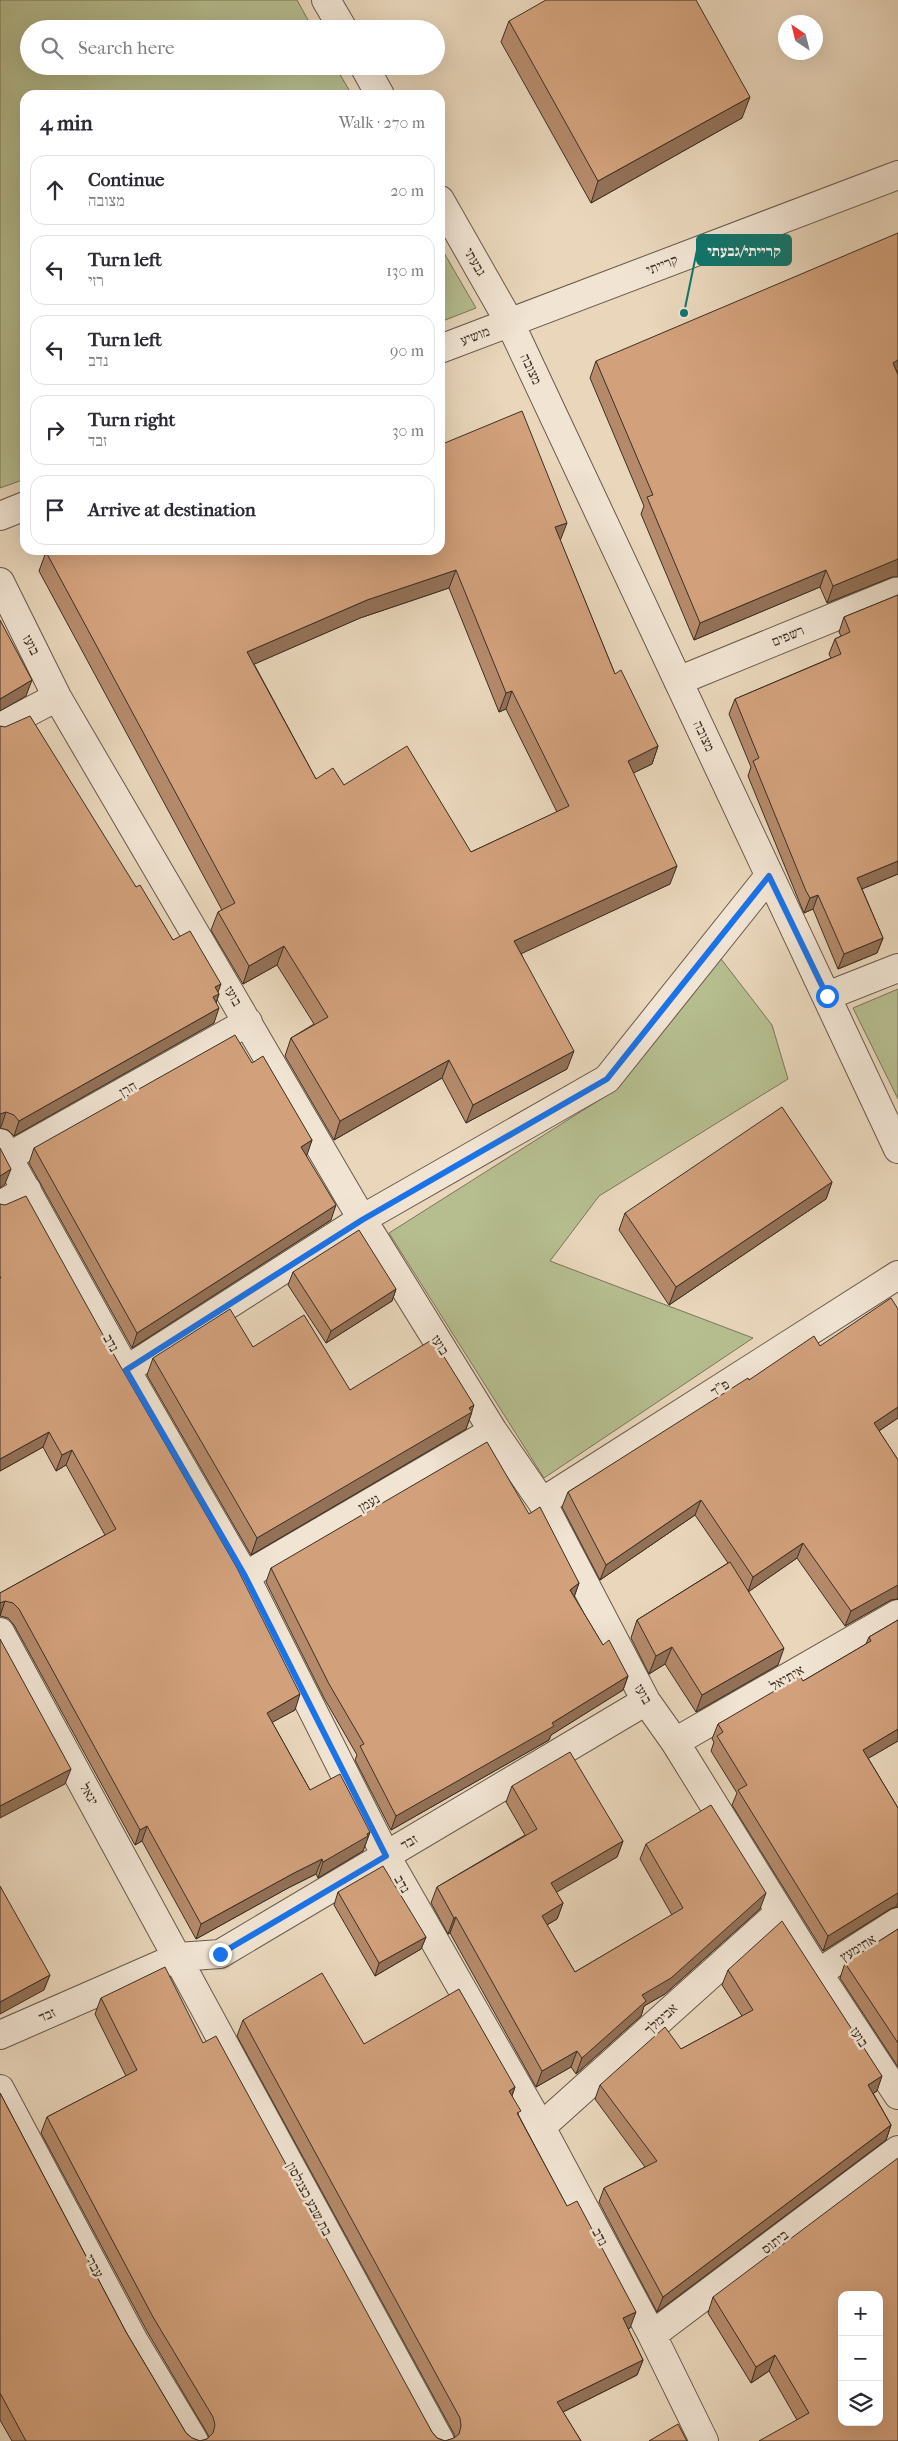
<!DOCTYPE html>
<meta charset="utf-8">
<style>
:root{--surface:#fff;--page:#f7f7f7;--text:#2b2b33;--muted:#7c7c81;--line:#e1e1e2}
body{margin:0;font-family:"IM FELL French Canon","Frank Ruhl Libre",serif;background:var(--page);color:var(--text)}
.controls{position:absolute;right:15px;bottom:15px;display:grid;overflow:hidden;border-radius:10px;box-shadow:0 5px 20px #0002}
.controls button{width:45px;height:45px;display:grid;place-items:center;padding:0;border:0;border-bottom:1px solid var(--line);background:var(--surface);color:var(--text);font:25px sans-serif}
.compass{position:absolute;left:778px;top:15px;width:45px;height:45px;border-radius:50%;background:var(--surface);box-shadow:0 5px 20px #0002;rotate:325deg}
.stop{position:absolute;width:15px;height:15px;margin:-11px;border:4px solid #1a73e8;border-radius:50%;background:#fff}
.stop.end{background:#1a73e8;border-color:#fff;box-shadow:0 1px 5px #0008}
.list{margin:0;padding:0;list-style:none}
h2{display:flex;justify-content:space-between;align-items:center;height:65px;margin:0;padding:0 20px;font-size:21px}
h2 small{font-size:16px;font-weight:400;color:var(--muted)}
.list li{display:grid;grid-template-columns:32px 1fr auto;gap:15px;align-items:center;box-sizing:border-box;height:70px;margin:0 10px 10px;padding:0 10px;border:1px solid var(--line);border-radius:15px}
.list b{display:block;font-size:19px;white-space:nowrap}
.list p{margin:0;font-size:16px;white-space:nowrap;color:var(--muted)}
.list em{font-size:16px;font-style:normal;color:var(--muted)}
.icon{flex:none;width:28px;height:28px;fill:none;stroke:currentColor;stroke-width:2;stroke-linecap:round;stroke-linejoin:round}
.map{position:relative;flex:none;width:898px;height:2441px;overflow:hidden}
.search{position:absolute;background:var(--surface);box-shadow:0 5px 20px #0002;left:20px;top:20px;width:425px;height:55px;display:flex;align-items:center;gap:12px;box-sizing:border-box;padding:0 18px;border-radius:28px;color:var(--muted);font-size:19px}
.panel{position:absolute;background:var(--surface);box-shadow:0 5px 20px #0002;left:20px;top:90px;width:425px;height:465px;border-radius:15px}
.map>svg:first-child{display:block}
.green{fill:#b6be90;stroke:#7a765a}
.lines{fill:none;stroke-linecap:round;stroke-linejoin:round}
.minor-casing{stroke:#68594a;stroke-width:30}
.minor{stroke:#f1e4d3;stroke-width:28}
.wall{fill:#b58a6b;stroke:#3d2f24;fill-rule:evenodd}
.shaded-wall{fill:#937157;stroke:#3d2f24}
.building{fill:#d2a17c;stroke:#3d2f24;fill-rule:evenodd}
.route{stroke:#1a73e8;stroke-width:6}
.labels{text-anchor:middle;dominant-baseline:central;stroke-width:5;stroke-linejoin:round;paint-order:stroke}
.street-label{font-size:14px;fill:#3d2f24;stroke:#f1e4d3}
.leader{fill:none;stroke:#0f766e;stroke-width:2}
.callout-dot{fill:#0f766e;stroke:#f1e4d3;stroke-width:2}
.callout{fill:#0f766e;stroke:#0f766e;stroke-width:2}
.callout-label{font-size:15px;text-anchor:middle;font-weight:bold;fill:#fff}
</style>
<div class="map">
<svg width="898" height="2441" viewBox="0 0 898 2441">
<rect width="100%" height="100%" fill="#e9d6bb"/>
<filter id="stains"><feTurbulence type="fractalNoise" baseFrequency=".004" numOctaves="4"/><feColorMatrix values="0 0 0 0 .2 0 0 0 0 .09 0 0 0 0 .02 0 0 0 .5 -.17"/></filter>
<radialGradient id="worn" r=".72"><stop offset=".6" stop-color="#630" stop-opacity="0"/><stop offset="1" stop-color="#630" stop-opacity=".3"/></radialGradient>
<path class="green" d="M0 0H297L313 29H29V66H335L352 95H25V479L0 488Z
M440 246 476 308 440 322Z
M718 955 772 1025 788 1079 599 1196 550 1261 753 1338 544 1478 389 1233 615 1090Z
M898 989V1099L853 1008Z"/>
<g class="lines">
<defs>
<path id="minor" d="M326 0 343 29
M364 66 380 95
M440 200 510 323 898 1149
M440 349 898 175
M0 516 25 506
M0 582 57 697 362 1219 493 1431 542 1502 646 1701 675 1742 818 1973 898 2095
M678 681 898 591
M0 727 57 697
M827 996 898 968
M0 1143 126 1370 245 1576 386 1856 541 2127 652 2335 704 2441
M8 1157 248 1022
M0 1205 27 1190
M126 1370 362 1219 607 1079 769 876
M542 1502 898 1275
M245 1576 493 1431
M0 1632 440 2441
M675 1742 898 1614
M818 1973 898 1922
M0 2035 178 1957 220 1954 646 1701
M0 2089 134 2341 194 2441
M541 2127 780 1912
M652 2335 898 2150"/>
</defs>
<use href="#minor" class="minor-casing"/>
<use href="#minor" class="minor"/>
</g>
<path class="wall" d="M509 21 742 118 591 203 501 42Z
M596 361 892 577 827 603 820 587 694 640 641 514 644 506 590 378Z
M560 540 615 674 658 746 652 764 633 773 670 884 521 953 567 1069 466 1123 442 1078 334 1140 285 1056 291 1038 314 1024 277 965 243 984 211 930 218 912 222 910 39 571 46 552ZM449 588 499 712 506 709 557 812 471 852 344 785 316 779 254 664 360 618Z
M898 595V874L862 889 883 938 877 953 838 969 813 909 804 913 801 906 748 776 751 767 729 714 735 699 831 658 829 654 835 639 841 636 839 632 844 617Z
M0 726 136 887 173 940 219 994 216 1003 214 1023 14 1136 8 1130 0 1128Z
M252 1063 312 1140 306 1155 331 1220 132 1348 29 1163 34 1148Z
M832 1182 826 1199 669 1305 619 1230 625 1213Z
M0 1204 295 1710 272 1722 310 1790 370 1832 363 1851 318 1878 316 1874 288 1888 196 1939 142 1841 135 1845 14 1625 8 1618 0 1616V1593L105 1535 66 1465 56 1471 43 1447 0 1471Z
M293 1272 396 1289 392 1301 326 1343 288 1285Z
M820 1346 898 1418 879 1431 898 1460V1599L891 1600 845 1626 797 1558 748 1592 778 1665 696 1712 665 1664 649 1674 631 1638 637 1620 728 1563 695 1515 600 1580 562 1507 568 1492 749 1380Z
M253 1347 350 1390 472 1412 466 1429 251 1555 147 1375 153 1358Z
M529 1514 579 1583 574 1597 603 1645 628 1676 623 1690 551 1735 549 1740 391 1830 355 1760 357 1755 324 1698 266 1582 271 1568Z
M898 1620V1741L868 1758 898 1808V1907L890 1909 823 1951 732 1805 737 1793 711 1751 714 1742 712 1739 718 1724 803 1681 866 1644 869 1637Z
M512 1786 623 1841 617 1857 556 1892 563 1903 557 1919 547 1925 575 1972 672 1915 640 1859 646 1844 760 1909 665 1994 644 2006 641 2016 576 2074 571 2067 536 2087 450 1933 448 1934 431 1903 437 1887 525 1835 506 1802Z
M338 1892 426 1937 421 1949 375 1976 334 1905Z
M898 1929V2067L840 1978 845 1963Z
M728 1970 877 2091 873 2093 891 2125 886 2140 657 2312 599 2202 604 2188 645 2167 595 2099 600 2085 681 2049 742 2016 722 1985Z
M101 1998 203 2043 432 2432 437 2438 445 2441 455 2438 454 2434 237 2036 243 2020 364 2044 515 2087 512 2096 519 2116 630 2328 628 2329 643 2360 637 2375 563 2412 581 2441H12L0 2420V2093L126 2332 186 2433 192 2438 200 2441 207 2439 209 2437 207 2433 148 2333 41 2133 47 2117 126 2076 95 2014Z
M713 2297 898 2441 797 2420 769 2371 751 2383 708 2313Z"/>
<path class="shaded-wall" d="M750 97 742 118 591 203 598 181Z
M898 360V375L893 363Z
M567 523 560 541 555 527Z
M898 559V577H892L827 603 833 586Z
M456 570 449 588 360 618 241 670 247 652 367 600Z
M826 570 820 587 694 640 700 623Z
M32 680 26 696 0 711V699Z
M512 691 506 709 499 712 506 693Z
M658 746 652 764 621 779 628 761Z
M898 861V874L852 893 857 878Z
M677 866 670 884 508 960 514 941Z
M818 895 813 909 804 913 810 898Z
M883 938 877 953 838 969 844 954Z
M284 946 277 965 243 984 249 966Z
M221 984 217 995 219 994 214 1009 207 1012 215 987Z
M219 1008 214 1023 14 1136 19 1121Z
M574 1051 567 1069 466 1123 473 1105Z
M449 1060 442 1078 334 1140 340 1121Z
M6 1112 1 1127 0 1128V1114Z
M312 1140 307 1155 295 1162 301 1147Z
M11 1169 5 1184 0 1188V1176Z
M832 1182 826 1199 669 1305 676 1287Z
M336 1205 331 1220 132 1348 137 1333Z
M396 1289 392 1301 326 1343 331 1331Z
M474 1405 466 1429 251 1555 257 1538Z
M898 1407V1418L868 1438 874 1423Z
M49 1432 43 1447 0 1471V1459Z
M72 1450 66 1465 56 1471 62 1455Z
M701 1500 695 1515 600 1580 606 1565Z
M803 1543 797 1558 748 1592 753 1577Z
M579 1583 574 1597 570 1590Z
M896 1585H898V1599L891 1600 845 1626 851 1611Z
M5 1601 0 1616V1603Z
M672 1647 665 1664 649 1674 656 1656Z
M784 1648 778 1665 696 1712 702 1695Z
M628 1676 623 1690 551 1735 549 1740 391 1830 396 1816 552 1723Z
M300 1694 295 1710 262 1728 267 1713Z
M898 1729V1741L857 1765 863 1750Z
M71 1769 65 1784 0 1818V1806Z
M147 1826 142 1841 135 1845 140 1830Z
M370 1832 363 1851 318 1878 323 1862Z
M623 1841 617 1857 545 1899 551 1883Z
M322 1859 316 1874 288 1888 196 1939 201 1924 294 1873Z
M766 1893 760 1909 665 1994 644 2006 641 2016 576 2074 582 2058 642 1995Z
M898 1893V1903L897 1906 890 1909 823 1951 828 1936 896 1894Z
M563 1903 557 1919 536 1931 542 1916Z
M456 1917 450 1933 448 1934 454 1918Z
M426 1937 421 1949 375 1976 379 1963Z
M50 1975 44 1990 0 2014V2002Z
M577 2051 571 2067 536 2087 542 2071Z
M882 2076 877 2091 863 2100 868 2085Z
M515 2087 509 2103V2091Z
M891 2125 886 2140 657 2312 663 2297Z
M636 2312 630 2328 617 2334 623 2318Z
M775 2355 769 2371 751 2383 756 2367Z
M643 2360 637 2375 551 2418 557 2402Z"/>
<path class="building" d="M546 0H696L750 97 598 181 509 21Z
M898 233V360L893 363 898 375V559L833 586 826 570 700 623 647 497 653 495 596 361Z
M522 411 567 523 555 527 615 674 621 670 658 746 628 761 677 866 514 941 574 1051 473 1105 449 1060 340 1121 291 1038 328 1017 284 946 249 966 218 912 235 903 46 552 50 550H440V445ZM456 570 506 693 512 691 569 806 471 852 407 746 344 785 333 768 316 779 247 652 367 600Z
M898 595V861L857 878 883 938 844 954 818 895 810 898 806 891 753 761 759 758 735 699 841 654 835 639 850 632 844 617Z
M0 620 32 680 0 699Z
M30 716 136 887 140 885 173 940 190 931 221 984 215 987 219 994 213 997 219 1008 19 1121 14 1115 6 1112 0 1114V726L5 727Z
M235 1035 252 1063 263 1056 312 1140 301 1147 336 1205 137 1333 34 1148Z
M782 1107 832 1182 676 1287 625 1213Z
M0 1148 11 1169 0 1176Z
M26 1196 118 1362 237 1568 300 1694 267 1713 310 1790 340 1774 370 1832 367 1834 368 1836 323 1862 322 1859 294 1873 201 1924 147 1826 140 1830 19 1609 13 1603 5 1601 0 1603V1593L116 1529 72 1450 62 1455 49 1432 0 1459V1278H1L0 1276V1204L5 1205Z
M359 1230 396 1289 331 1331 293 1272Z
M891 1298 898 1309V1407L874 1423 898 1460V1585L851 1611 803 1543 753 1577 701 1500 606 1565 568 1492 748 1378 749 1380 814 1336 820 1346Z
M230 1309 253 1347 304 1315 350 1390 433 1339 474 1405 469 1408 472 1412 257 1538 153 1358Z
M487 1442 529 1514 540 1507 579 1583 570 1590 603 1645 609 1640 628 1676 552 1723 554 1726 396 1816 360 1746 364 1744 329 1684 271 1568Z
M730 1562 784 1648 702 1695 672 1647 656 1656 637 1620Z
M898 1620V1729L863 1750 898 1808V1893L896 1894 828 1936 738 1790 747 1785 717 1736 723 1732 718 1724 800 1676 803 1681 871 1641 869 1637Z
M0 1639 71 1769 0 1806Z
M570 1752 623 1841 551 1883 563 1903 542 1916 575 1972 683 1908 646 1844 711 1805 766 1893 671 1978 642 1995 646 2001 582 2058 577 2051 542 2071 456 1917 454 1918 437 1887 537 1829 512 1786Z
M383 1866 426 1937 379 1963 338 1892Z
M0 1886 50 1975 0 2002Z
M782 1921 882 2076 868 2085 891 2125 663 2297 604 2188 657 2161 600 2085 665 2027 681 2049 753 2010 728 1970Z
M898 1929V2043L845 1963Z
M165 1967 203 2043 216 2036 432 2432 437 2438 445 2441 454 2438 459 2434 461 2426 460 2418 243 2020 322 1973 364 2044 459 1989 515 2087 509 2091 521 2111 517 2113 567 2206 577 2201 636 2312 623 2318 643 2360 557 2402 581 2441H26L0 2393V2093L126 2332 186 2433 192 2438 200 2441 207 2439 213 2433 215 2425 213 2417 153 2317 47 2117 137 2070 101 1998Z
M898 2158V2441H759L809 2413 775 2355 756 2367 713 2297ZM842 2295H879V2422H842Z
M678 2424 687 2441H649Z"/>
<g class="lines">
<path class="route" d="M220 1954 386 1856 245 1576 126 1370 362 1220 607 1079 769 876 827 996"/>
</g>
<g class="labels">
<g class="street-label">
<text transform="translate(475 262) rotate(60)">גבעתי</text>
<text transform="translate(662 265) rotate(-21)">קרייתי</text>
<text transform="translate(475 336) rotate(-21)">מושיע</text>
<text transform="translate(531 369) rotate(65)">מצובה</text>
<text transform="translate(788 636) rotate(-22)">רשפים</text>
<text transform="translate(31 645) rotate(63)">בועז</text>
<text transform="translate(704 736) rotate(65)">מצובה</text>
<text transform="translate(233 996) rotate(60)">בועז</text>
<text transform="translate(128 1089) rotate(-29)">הרן</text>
<text transform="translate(111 1343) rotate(61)">נדב</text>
<text transform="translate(440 1345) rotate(58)">בועז</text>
<text transform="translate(720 1388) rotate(-33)">פ"ד</text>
<text transform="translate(369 1503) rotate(-30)">נעמן</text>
<text transform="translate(787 1678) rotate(-30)">איתיאל</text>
<text transform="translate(643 1694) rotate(60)">בועז</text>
<text transform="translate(89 1794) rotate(61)">יגאל</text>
<text transform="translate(409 1842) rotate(-31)">זבד</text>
<text transform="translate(402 1884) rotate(60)">נדב</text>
<text transform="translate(858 1948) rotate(-32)">אחימעץ</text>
<text transform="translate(47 2015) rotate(-24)">זבד</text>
<text transform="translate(661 2019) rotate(-42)">אבימלך</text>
<text transform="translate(859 2037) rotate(57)">בועז</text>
<text transform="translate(309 2199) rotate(62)">בת שבע כצנלסון</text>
<text transform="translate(600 2237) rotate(62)">נדב</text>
<text transform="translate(775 2242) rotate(-37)">ביתוס</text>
<text transform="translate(94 2266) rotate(62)">עברי</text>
</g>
</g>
<path class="leader" d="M684 313L697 250"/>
<circle class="callout-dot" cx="684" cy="313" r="5"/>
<rect class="callout" x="697" y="235" width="94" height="30" rx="5"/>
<g class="callout-label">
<text x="744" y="256">קרייתי/גבעתי</text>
</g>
<rect width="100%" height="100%" filter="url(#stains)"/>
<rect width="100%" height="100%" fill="url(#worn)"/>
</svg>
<div class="controls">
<button>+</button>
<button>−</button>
<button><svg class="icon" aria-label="layers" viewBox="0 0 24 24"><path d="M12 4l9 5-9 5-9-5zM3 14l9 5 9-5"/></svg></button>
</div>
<svg class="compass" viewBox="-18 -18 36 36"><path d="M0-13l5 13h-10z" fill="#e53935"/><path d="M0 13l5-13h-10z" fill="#7c7c81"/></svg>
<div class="stop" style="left:827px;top:996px"></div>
<div class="stop end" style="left:220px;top:1954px"></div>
<div class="search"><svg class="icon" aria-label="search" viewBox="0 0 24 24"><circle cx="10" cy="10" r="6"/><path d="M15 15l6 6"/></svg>Search here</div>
<section class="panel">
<h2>4 min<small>Walk · 270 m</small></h2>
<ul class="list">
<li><svg class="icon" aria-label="ahead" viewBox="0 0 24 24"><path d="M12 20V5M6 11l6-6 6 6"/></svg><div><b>Continue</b><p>מצובה</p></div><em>20 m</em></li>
<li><svg class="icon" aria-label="left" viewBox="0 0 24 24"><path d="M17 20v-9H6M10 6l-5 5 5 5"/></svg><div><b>Turn left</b><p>רזי</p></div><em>130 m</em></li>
<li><svg class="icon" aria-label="left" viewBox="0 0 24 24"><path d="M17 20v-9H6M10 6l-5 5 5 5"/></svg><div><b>Turn left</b><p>נדב</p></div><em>90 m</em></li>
<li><svg class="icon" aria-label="right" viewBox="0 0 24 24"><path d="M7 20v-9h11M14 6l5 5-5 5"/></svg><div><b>Turn right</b><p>זבד</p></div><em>30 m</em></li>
<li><svg class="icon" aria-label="arrive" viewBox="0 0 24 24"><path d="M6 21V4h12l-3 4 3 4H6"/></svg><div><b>Arrive at destination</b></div></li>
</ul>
</section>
</div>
